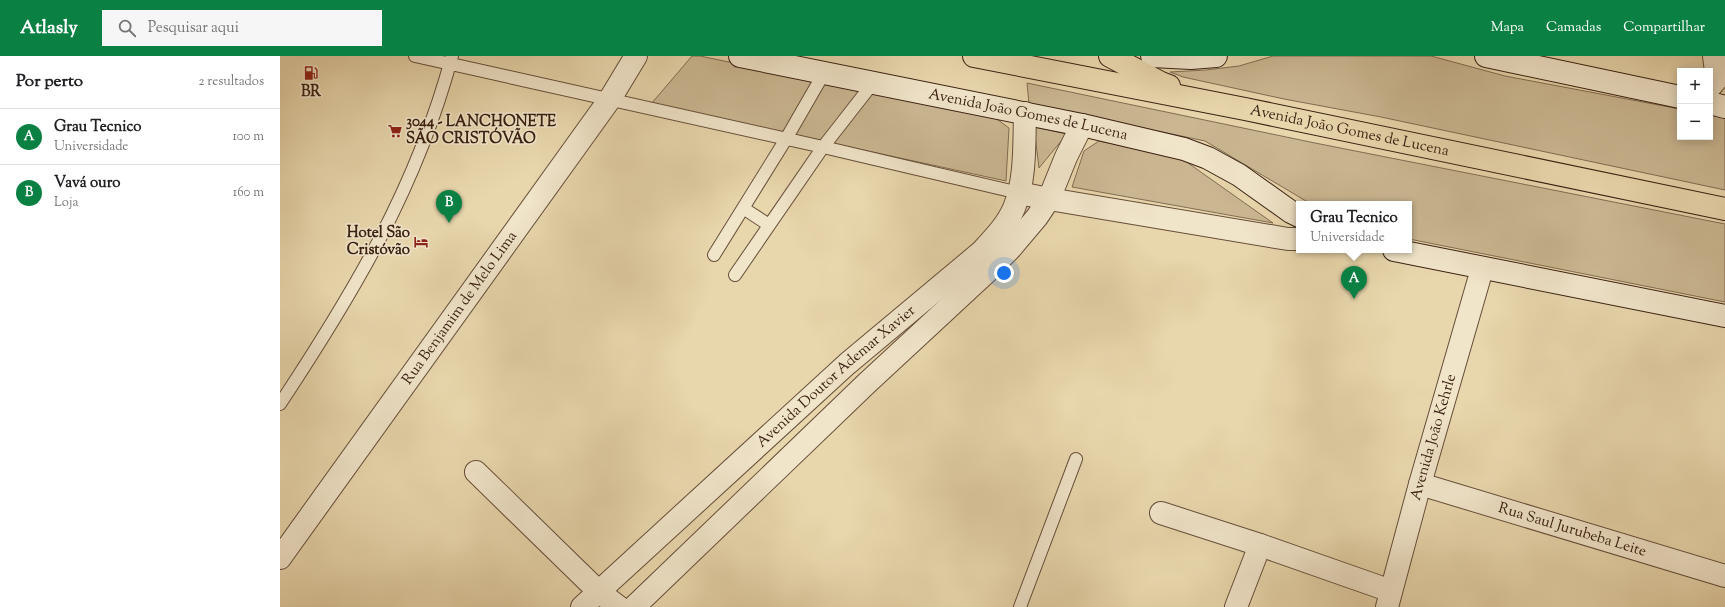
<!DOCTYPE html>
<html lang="pt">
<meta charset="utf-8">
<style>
:root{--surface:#fff;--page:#f6f6f6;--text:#202124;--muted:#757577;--line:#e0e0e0;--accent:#0b8043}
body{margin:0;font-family:"Sorts Mill Goudy",serif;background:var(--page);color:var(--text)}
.controls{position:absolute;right:12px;top:12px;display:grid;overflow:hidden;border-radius:0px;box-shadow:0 2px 10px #0003}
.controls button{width:36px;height:36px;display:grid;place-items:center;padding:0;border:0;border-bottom:1px solid var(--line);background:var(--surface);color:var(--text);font:20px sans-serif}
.you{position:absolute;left:724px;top:217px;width:14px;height:14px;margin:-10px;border:3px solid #fff;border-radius:50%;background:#1a73e8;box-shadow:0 0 0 6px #1a73e833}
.badge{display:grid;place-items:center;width:26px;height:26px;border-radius:50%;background:var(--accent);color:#fff;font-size:13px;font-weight:700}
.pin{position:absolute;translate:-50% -33px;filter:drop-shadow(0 1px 2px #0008)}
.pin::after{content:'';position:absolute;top:21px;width:14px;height:12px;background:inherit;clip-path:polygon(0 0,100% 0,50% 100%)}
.popup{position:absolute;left:1016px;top:145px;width:116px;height:52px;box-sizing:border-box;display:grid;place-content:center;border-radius:0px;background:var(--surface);filter:drop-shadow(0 1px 3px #0005);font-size:13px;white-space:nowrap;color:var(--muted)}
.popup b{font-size:15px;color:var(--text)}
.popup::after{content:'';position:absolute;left:50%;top:100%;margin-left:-8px;border:8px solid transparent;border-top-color:var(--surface)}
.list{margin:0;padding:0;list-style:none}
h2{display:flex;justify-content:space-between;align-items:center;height:52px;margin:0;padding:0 16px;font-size:17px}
h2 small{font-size:13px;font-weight:400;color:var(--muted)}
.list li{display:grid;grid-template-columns:26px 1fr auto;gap:12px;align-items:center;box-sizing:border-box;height:56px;padding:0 16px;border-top:1px solid var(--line)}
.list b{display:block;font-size:15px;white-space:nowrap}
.list p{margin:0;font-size:13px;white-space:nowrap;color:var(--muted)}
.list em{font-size:13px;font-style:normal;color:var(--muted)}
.icon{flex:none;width:22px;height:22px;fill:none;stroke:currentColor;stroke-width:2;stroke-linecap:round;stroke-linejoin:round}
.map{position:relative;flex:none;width:1445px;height:551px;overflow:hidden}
header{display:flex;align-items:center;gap:24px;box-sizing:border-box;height:56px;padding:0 20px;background:var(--accent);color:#fff}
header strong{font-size:19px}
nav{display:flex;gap:22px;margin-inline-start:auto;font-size:14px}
.search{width:280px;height:36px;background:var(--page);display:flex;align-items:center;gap:10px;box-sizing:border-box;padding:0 14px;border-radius:0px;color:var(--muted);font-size:15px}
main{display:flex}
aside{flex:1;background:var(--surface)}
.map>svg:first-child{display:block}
.green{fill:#cab792;stroke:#826c52}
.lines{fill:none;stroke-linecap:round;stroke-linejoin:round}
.service-casing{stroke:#664e39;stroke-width:14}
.minor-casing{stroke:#664e39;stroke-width:24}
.tertiary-casing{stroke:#664e39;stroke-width:24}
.secondary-casing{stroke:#3a2113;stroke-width:24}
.trunk-casing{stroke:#3a2113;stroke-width:24}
.service{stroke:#f0e4c9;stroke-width:12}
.minor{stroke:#f0e4c9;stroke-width:22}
.tertiary{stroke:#f0e4c9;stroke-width:22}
.secondary{stroke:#f0e4c9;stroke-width:22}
.trunk{stroke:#e8d6ac;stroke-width:22}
.labels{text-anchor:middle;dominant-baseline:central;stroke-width:3.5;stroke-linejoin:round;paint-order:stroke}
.poi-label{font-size:15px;font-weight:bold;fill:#3a2113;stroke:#f0e4c9}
.street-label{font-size:15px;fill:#3a2113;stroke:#f0e4c9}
</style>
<header>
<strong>Atlasly</strong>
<div class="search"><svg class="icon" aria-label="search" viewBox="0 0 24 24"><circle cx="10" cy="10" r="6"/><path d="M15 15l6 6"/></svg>Pesquisar aqui</div>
<nav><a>Mapa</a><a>Camadas</a><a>Compartilhar</a></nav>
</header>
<main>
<aside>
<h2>Por perto<small>2 resultados</small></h2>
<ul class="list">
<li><span class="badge">A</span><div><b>Grau Tecnico</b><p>Universidade</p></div><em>100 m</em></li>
<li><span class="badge">B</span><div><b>Vavá ouro</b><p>Loja</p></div><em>160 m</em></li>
</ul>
</aside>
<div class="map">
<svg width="1445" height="551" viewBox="0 0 1445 551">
<rect width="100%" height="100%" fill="#e8d6ac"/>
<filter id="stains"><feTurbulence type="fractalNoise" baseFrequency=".005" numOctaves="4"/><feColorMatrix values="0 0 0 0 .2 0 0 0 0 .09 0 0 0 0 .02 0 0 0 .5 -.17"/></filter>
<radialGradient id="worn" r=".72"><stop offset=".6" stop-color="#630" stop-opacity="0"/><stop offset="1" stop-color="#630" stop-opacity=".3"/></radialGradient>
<path class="green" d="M412 0H420L714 61 729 72 726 125 371 48Z
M993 0H1151L1225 20 1400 53V81H1430V59L1445 62V134L1101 61 1004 43 903 21 890 16 926 14 959 10Z
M747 27 1035 87 1445 168V246L1129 183V148H1031L925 85 749 48Z
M754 71 787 78 759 112Z
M819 85 901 102 993 167 792 131 804 95Z"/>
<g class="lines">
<defs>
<path id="service" d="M135 0 543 91 739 137
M463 152 489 169
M434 199 506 83 544 17
M455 219 543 91 593 27
M0 348C74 236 137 131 172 0
M740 551 796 403"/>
<g id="minor">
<path d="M1430 31 1437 23 1434 0"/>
<path d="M739 137 769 143 1008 183H1019"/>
<path d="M196 416 319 536 339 551"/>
<path id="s1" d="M1140 428 1445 520"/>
<path d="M881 457 980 489 1111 535"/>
<path id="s2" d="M0 502 330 43 356 0"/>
<path d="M956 551 980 489"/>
</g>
<g id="tertiary">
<path id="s3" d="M302 551 567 308 701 196C713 183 727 169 734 152 746 123 744 88 745 57"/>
<path d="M354 551 587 327 709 214 730 193 757 161 769 143 786 101 802 69"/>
<path id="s4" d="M1107 551 1140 428 1202 213"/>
</g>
<g id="secondary">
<path id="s5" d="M460 0 802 69 904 93 928 102 959 119 1011 156 1019 160"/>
<path d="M872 0 911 2 936 0"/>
<path d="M1206 0 1400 41"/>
<path d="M1430 47 1445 51"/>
<path d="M1114 194 1445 260"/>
</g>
<g id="trunk">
<path id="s6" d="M694 0 965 53 1445 153"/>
<path d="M830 0 881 27 889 30"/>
</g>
</defs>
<use href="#service" class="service-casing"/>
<use href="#minor" class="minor-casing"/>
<use href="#tertiary" class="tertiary-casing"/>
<use href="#secondary" class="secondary-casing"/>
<use href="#trunk" class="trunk-casing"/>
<use href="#service" class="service"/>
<use href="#minor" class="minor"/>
<use href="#tertiary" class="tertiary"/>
<use href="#secondary" class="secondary"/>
<use href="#trunk" class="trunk"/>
</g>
<defs>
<symbol id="fuel-bare" viewBox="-9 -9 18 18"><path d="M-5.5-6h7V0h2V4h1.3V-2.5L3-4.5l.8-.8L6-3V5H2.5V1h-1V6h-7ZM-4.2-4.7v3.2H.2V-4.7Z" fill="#8f2418" stroke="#f0e4c9" stroke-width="2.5" paint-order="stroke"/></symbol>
<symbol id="supermarket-bare" viewBox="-9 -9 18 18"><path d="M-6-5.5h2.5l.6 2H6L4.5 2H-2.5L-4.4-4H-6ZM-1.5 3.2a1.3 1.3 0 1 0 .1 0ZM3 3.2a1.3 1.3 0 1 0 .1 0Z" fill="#8f2418" stroke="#f0e4c9" stroke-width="2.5" paint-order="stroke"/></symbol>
<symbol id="hotel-bare" viewBox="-9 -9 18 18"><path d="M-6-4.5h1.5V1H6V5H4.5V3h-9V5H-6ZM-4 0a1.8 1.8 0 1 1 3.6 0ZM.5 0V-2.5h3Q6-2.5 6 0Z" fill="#8f2418" stroke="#f0e4c9" stroke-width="2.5" paint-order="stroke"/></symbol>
</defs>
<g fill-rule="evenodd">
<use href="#fuel-bare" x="21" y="7" width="20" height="20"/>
<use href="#supermarket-bare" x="105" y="65" width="20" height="20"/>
<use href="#hotel-bare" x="131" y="176" width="20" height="20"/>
</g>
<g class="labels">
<g class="poi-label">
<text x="31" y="36">BR</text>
<text x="126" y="66" text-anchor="start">3044 - LANCHONETE<tspan x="126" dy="17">SÃO CRISTÓVÃO</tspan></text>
<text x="130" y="177" text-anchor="end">Hotel São<tspan x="130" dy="17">Cristóvão</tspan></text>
</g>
<g class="street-label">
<text stroke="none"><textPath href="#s5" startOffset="294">Avenida João Gomes de Lucena</textPath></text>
<text stroke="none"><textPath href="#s6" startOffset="383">Avenida João Gomes de Lucena</textPath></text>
<text stroke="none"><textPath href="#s2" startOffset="308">Rua Benjamim de Melo Lima</textPath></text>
<text stroke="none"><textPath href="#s3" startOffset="343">Avenida Doutor Ademar Xavier</textPath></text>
<text stroke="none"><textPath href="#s4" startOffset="176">Avenida João Kehrle</textPath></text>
<text stroke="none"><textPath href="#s1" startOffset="159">Rua Saul Jurubeba Leite</textPath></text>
</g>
</g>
<rect width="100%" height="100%" filter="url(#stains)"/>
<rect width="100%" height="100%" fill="url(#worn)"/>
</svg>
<div class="controls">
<button>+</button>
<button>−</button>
</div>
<div class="you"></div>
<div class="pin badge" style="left:1074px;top:243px">A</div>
<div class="popup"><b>Grau Tecnico</b>Universidade</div>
<div class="pin badge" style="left:169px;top:167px">B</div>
</div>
</main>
